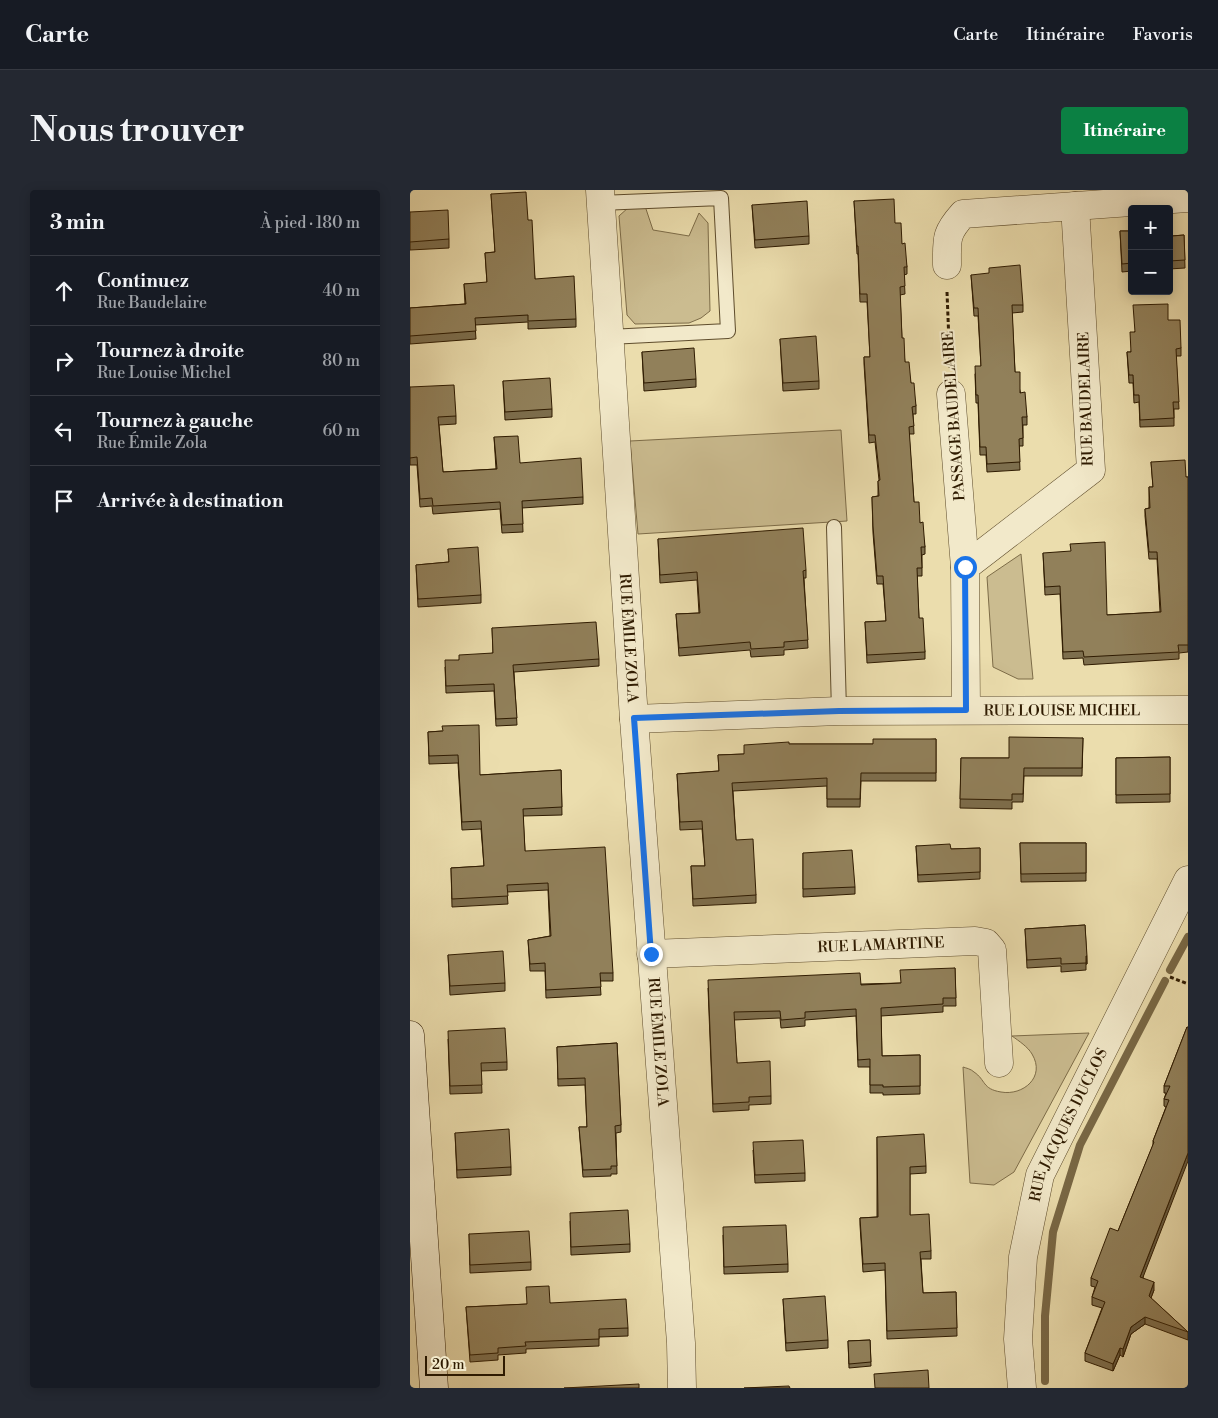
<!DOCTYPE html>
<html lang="fr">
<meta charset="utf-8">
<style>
:root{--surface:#171b24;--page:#242831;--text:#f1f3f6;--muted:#9ea1a6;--line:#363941;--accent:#0b8043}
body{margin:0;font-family:"Libre Bodoni",serif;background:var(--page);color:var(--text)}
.controls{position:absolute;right:15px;top:15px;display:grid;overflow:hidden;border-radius:5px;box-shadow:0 2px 12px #0003}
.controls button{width:45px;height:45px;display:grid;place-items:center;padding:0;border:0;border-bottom:1px solid var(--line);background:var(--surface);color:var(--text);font:25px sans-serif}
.scale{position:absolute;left:15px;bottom:12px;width:80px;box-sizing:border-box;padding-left:5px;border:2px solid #2f1b01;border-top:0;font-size:14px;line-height:18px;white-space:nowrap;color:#2f1b01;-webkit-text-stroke:4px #f2e9ca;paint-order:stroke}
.stop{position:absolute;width:15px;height:15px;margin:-11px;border:4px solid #1a73e8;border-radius:50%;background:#fff}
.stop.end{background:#1a73e8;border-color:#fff;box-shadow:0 1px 5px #0008}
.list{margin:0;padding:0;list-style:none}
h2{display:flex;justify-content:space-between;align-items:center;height:65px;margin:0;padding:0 20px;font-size:21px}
h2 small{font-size:16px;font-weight:400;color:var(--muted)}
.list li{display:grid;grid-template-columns:32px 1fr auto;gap:15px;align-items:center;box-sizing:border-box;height:70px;padding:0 20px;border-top:1px solid var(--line)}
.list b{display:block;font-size:19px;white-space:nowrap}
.list p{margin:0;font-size:16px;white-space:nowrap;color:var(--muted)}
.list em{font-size:16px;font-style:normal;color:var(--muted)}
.icon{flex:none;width:28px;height:28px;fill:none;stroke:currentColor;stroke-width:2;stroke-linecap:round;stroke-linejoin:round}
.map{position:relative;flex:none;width:778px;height:1198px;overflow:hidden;border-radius:5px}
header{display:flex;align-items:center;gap:30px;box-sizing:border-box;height:70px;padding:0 25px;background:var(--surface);border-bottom:1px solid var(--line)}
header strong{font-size:24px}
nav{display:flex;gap:28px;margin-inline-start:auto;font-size:18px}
.intro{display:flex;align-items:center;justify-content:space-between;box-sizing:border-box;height:120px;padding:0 30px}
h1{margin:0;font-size:35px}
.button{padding:12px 22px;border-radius:5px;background:var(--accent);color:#fff;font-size:18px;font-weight:700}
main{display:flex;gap:30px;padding:0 30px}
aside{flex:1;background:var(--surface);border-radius:5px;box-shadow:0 2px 12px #0003}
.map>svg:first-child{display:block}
.green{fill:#cbbc90;stroke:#7d6c48}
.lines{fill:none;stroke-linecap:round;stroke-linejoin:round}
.stream{stroke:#796845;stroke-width:8}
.lane-casing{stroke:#5e4c2c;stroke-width:16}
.street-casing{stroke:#5e4c2c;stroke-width:29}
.secondary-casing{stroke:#2f1b01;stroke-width:29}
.path{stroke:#2f1b01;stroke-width:3;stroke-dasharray:4 2.5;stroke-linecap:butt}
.lane{stroke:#f2e9ca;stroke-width:14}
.street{stroke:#f2e9ca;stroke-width:28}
.secondary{stroke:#f2e9ca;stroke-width:28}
.wall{fill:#7d6e4d;stroke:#2f1b01}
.shaded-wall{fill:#665a3f;stroke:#2f1b01}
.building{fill:#91805a;stroke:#2f1b01}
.route{stroke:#1a73e8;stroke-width:6}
.labels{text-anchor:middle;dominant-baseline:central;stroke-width:4;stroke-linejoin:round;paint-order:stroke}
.street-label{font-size:15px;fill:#2f1b01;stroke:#f2e9ca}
</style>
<header>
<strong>Carte</strong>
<nav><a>Carte</a><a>Itinéraire</a><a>Favoris</a></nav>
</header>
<div class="intro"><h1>Nous trouver</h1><a class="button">Itinéraire</a></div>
<main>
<aside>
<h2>3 min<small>À pied · 180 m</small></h2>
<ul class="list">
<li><svg class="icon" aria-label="ahead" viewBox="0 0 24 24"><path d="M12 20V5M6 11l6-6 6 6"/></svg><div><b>Continuez</b><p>Rue Baudelaire</p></div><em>40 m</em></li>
<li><svg class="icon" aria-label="right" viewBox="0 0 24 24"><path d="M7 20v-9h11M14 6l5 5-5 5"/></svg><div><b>Tournez à droite</b><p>Rue Louise Michel</p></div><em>80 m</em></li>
<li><svg class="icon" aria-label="left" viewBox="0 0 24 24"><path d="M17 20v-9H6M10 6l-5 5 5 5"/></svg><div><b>Tournez à gauche</b><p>Rue Émile Zola</p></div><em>60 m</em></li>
<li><svg class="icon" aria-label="arrive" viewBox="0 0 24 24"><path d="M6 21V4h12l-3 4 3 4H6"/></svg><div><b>Arrivée à destination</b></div></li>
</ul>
</aside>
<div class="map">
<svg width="778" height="1198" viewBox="0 0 778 1198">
<rect width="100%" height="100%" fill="#ebddad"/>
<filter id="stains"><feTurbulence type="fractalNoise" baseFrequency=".004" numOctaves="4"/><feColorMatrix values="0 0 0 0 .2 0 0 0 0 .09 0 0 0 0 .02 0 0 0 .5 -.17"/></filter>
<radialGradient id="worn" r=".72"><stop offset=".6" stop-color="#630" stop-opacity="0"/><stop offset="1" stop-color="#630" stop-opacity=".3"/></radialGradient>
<path class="green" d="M235 16 243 40 279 46 289 23 298 33 300 121 291 128 279 133 225 134 217 125 209 26 219 17Z
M431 240 437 331 228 344 220 251Z
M611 364 623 489H608L583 477 577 387Z
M679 843 604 982 584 995 560 993 553 877C556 878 561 879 564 882 576 890 572 899 591 902 613 906 636 887 622 864 618 857 609 851 602 846Z"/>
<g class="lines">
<path class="stream" d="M760 780 778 747
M635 1191V1126L643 1042 670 955 755 791"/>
<defs>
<path id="lane" d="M190 13 311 8 318 141 199 147
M424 337 429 521"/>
<g id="street">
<path id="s1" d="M190 0 224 529 271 1153 272 1198"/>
<path d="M537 75C537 49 535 44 553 24L778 8"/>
<path d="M541 204 555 377"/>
<path d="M556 520 555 377 681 280 665 16"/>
<path id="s2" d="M224 529 429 521 778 520"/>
<path id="s3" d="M241 764 565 751 576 753 582 760 589 873"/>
<path id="s4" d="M612 1198 608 1149 613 1067 630 985 778 690"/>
</g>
<path id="secondary" d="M0 845 24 1198"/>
</defs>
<use href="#lane" class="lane-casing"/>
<use href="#street" class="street-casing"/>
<use href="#secondary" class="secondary-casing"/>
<path class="path" d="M537 102 540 178
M760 787 778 794"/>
<use href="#lane" class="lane"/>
<use href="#street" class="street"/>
<use href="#secondary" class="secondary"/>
</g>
<path class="wall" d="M81 4 118 30 125 89 166 129V137L118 139V132L65 135 66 149 0 154V118L55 114 54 94 77 93 75 63 85 62Z
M444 11 485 33 492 54 497 77V84L494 85 495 104 490 105 492 148 495 172 501 193 506 216V224H503L504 244H499L504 312 510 333 515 357V364L512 365V386H507L509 428 515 462V469L457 473 455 432 476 431 473 394H467L463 343 462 307 468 306V291L469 290 465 252 459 253 454 174V167H460L457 112H450L448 64H447Z
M342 15 399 46V54L345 58Z
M0 22 39 49V58L0 60Z
M759 32 762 46 774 45 775 78 759 79Z
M710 41H722V81L712 82Z
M561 85 613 115V122L602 123 605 182 617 227V235H613V256H609L610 280 577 282 576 265H570L568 213H566L565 184 571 176 568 126H564Z
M758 130 771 158V166H766L769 219H764V236L730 237 729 212 724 213 723 193H719L717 162H721L724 142Z
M370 149 409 191V199L373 201Z
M232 162 286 189V197L234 201Z
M93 191 142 219V227L95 230Z
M0 197 46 226V234L29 235 33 282 86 279 84 247 110 273 173 307V314L112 318 113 342 92 343 90 319 23 324 22 316 10 317 7 275H0Z
M741 272 776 287H778V462L769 463V469L674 475 673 468 653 469 650 404 635 405 633 363 697 425 750 422 747 369H739L735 326V319L739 318V297H743Z
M248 349 396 380V388H394L398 458 374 460V465L341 467 340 460 269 466 266 424 289 423 287 390 250 393Z
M38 359 71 405V413L8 417 6 375 39 372Z
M82 438 189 469V476L104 482 107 535 86 536 84 501 36 503 35 477 49 470 83 463Z
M32 541 70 585 151 580 152 625 113 626 115 661 203 783V791H190L191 805 136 808 135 781H120L118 750 140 746 138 700 97 702 98 714 42 717 41 678 74 676 71 639 52 640 48 573 19 574 18 542Z
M673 548 672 586H614L613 612H602V619L550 618 551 568H599Z
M526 549V591H451L450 617H417V596L323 601 326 650 346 705V713L283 716 281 676H295L292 639 270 640 267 584 309 581 308 565 334 564 379 554H463Z
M760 567V612L706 613V568Z
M610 653H676V691L611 692Z
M506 656 541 659 570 658V689L508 692Z
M393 663 445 697V704L393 707Z
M675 735 677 774H676V780L651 782V776L617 778 615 739Z
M38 765 95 793V801L40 805Z
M545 778 546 816H533V822L471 826 472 866 510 865V904L473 905V903H460V877H448L446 826 395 830V836L371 838 370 828 324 830 327 873 361 906V914L339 915V920L303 922 298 798 491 793Z
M777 837 733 1088 744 1100 741 1108 778 1142V1150L735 1134 721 1144 713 1167 710 1165 703 1181 675 1171V1163L692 1118 682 1115V1107L685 1097 681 1096V1088L708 1041 743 955V951L756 917 754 916V909L756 903H754V896Z
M38 849 97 872V880L71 881 72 903 40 904Z
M207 853 211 935V942L206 943 207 984H201V986L173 987 169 937H177L175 895 148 896 147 857Z
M45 943 101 977V985L47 988Z
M467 947 516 976V983L500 984V1025L521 1061V1069H511L513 1103 546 1102 547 1146 477 1149 475 1080 453 1082 450 1035V1028L467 1027Z
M343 960 395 983V991L345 993Z
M160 1031 220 1054V1062L161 1065Z
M59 1044 121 1072V1080L60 1083Z
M313 1045 378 1074V1082L314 1084Z
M373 1109 418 1150V1158L376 1161Z
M140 1113 218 1138V1146L189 1147V1156L116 1159V1163L88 1165V1170L60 1172 56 1117Z
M460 1150 461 1176 439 1178 438 1151Z"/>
<path class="shaded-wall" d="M676 766H677V774H676Z
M778 963V971L730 1095V1087Z
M744 1092V1100L739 1113V1106Z
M735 1127V1134L721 1144 713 1167V1159L721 1137Z
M710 1158V1165L703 1181V1174Z"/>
<path class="building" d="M116 2 118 30H122L125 89 164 86 166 129 118 131V125L65 128 66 141 0 146V118L56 114 54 94 77 92 75 63 85 62 81 4Z
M484 9 485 33H491L492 54 495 53 497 77H494L495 96 490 97 492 148H494L495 172H499L501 193H504L505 205 506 216 502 217 504 236 499 237 504 312H509L510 333 513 332 514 345 515 357H511L512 378H507L509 428H513L515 462 457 465 455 432 476 431 473 386H467L463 336 462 307 469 306 468 291 470 290 465 245H459L454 167H460L457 104H450L448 56H447L444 11Z
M397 11 399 46 345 50 342 15Z
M38 20 39 49 0 52V22Z
M759 32H761L762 46 774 45 775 70 759 71Z
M710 41H722V73L712 74Z
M610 75 613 115H602L605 182H610V203L615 202 617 227H612L613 248 609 249 610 272 577 274 576 257H570L568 205H566L565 176H571L568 118H564L561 85 579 83V78Z
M758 114V130H770L771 158 766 159 769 212H763L764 228 730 230 729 205H724L723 185H719L717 162H721L720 142H725L723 115Z
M406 146 409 191 373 193 370 149Z
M284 158 286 189 234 193 232 162Z
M140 188 142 219 95 222 93 191Z
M44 195 46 226 28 227 33 282 87 279 84 247 108 246 110 273 171 268 173 307 112 311 113 334 92 335 90 312 23 316 22 308 10 309 7 267 0 268V197Z
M775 270 776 287H778V455H768L769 462 674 467 673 461 653 462 650 396 635 397 633 363 661 361 660 354 695 352 697 425 751 422 747 362H739L735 319 740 318 739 297H743L741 272Z
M393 338 396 380 393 381 398 450 374 452V457L341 459 340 452 269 458 266 424 290 423 287 382 250 385 248 349Z
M68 357 71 405 8 409 6 375 39 372 38 359Z
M186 432 189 469 103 475 107 528 86 529 84 494 36 496 35 470H49V465L83 463 82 438Z
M69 535 70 585 151 580 152 617 113 619 115 661 195 657 203 783H190L191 797 136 800 135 773 120 774 118 750 141 746 138 693 97 695 98 706 42 709 41 678 74 676 71 631 52 632 48 565 19 566 18 542 33 541 32 536Z
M599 547 673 548 672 578H614L613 604H602V610L550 609 551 568H599Z
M463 549H526V583H451L450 609H417V588L322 593 326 650 343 649 346 705 283 709 281 676H295L292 631 270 632 267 584 309 581 308 565 334 564V555L379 552V554H463Z
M760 567V604L706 605V568Z
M610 653H676V683L611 684Z
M540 654 541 659 570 658V682L508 685 506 656Z
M442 660 445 697 393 699V663Z
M675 735 677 766H676V773L651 774V768L617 770 615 739Z
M93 761 95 793 40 796 38 765Z
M545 778 546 808H533V814L471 818 472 866 510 865V896L473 897V895H460V869L448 870 446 819 395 822V828L371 830 370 821 324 822 327 873 360 871 361 906 339 907V912L303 914 298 790 450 783 451 795 491 793 490 780Z
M777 837H778V963L730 1087 744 1092 739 1106 778 1142 735 1127 721 1137 713 1159 710 1158 703 1174 675 1163 695 1112 682 1107 688 1091 681 1088 700 1038 708 1041 744 952 743 951 759 910 754 909 760 896H754Z
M95 838 97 872 71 873 72 895 40 896 38 841Z
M207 853 211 935 205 936 207 976H201V979L173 980 169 937H177L175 888 148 889 147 857Z
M99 939 101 977 47 980 45 943Z
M514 944 516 976 500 977V1025L519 1024 521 1061 510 1062 513 1103 546 1102 547 1138 477 1141 475 1073 453 1074 450 1028 468 1027 467 947Z
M393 950 395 983 345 985 343 952Z
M218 1020 220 1054 161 1057 160 1023Z
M376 1035 378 1074 314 1077 313 1037Z
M119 1041 121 1072 60 1075 59 1044Z
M139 1096 140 1113 216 1109 218 1138 189 1139V1149L115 1152 116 1156 88 1158V1163L60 1165 56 1117 117 1114 116 1097Z
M415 1106 418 1150 376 1153 373 1109Z
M460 1150 461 1172 439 1174 438 1151Z
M518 1180 519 1198H465L464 1184Z
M229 1194V1198H154Z
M379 1196 380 1198H334Z"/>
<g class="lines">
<path class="route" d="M241 764 224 528 429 521 556 520 555 377"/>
</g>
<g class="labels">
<g class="street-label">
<text transform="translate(676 209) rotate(-92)">RUE BAUDELAIRE</text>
<text transform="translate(544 226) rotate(-94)">PASSAGE BAUDELAIRE</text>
<text stroke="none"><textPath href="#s1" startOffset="449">RUE ÉMILE ZOLA</textPath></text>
<text stroke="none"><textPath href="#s2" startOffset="428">RUE LOUISE MICHEL</textPath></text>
<text stroke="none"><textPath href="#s3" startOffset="230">RUE LAMARTINE</textPath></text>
<text stroke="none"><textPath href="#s1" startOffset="854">RUE ÉMILE ZOLA</textPath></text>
<text stroke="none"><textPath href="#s4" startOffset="272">RUE JACQUES DUCLOS</textPath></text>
</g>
</g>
<rect width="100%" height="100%" filter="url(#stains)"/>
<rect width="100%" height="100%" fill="url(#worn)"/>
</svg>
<div class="controls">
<button>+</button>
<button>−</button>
</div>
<div class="scale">20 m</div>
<div class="stop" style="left:555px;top:377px"></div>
<div class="stop end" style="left:241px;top:764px"></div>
</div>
</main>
